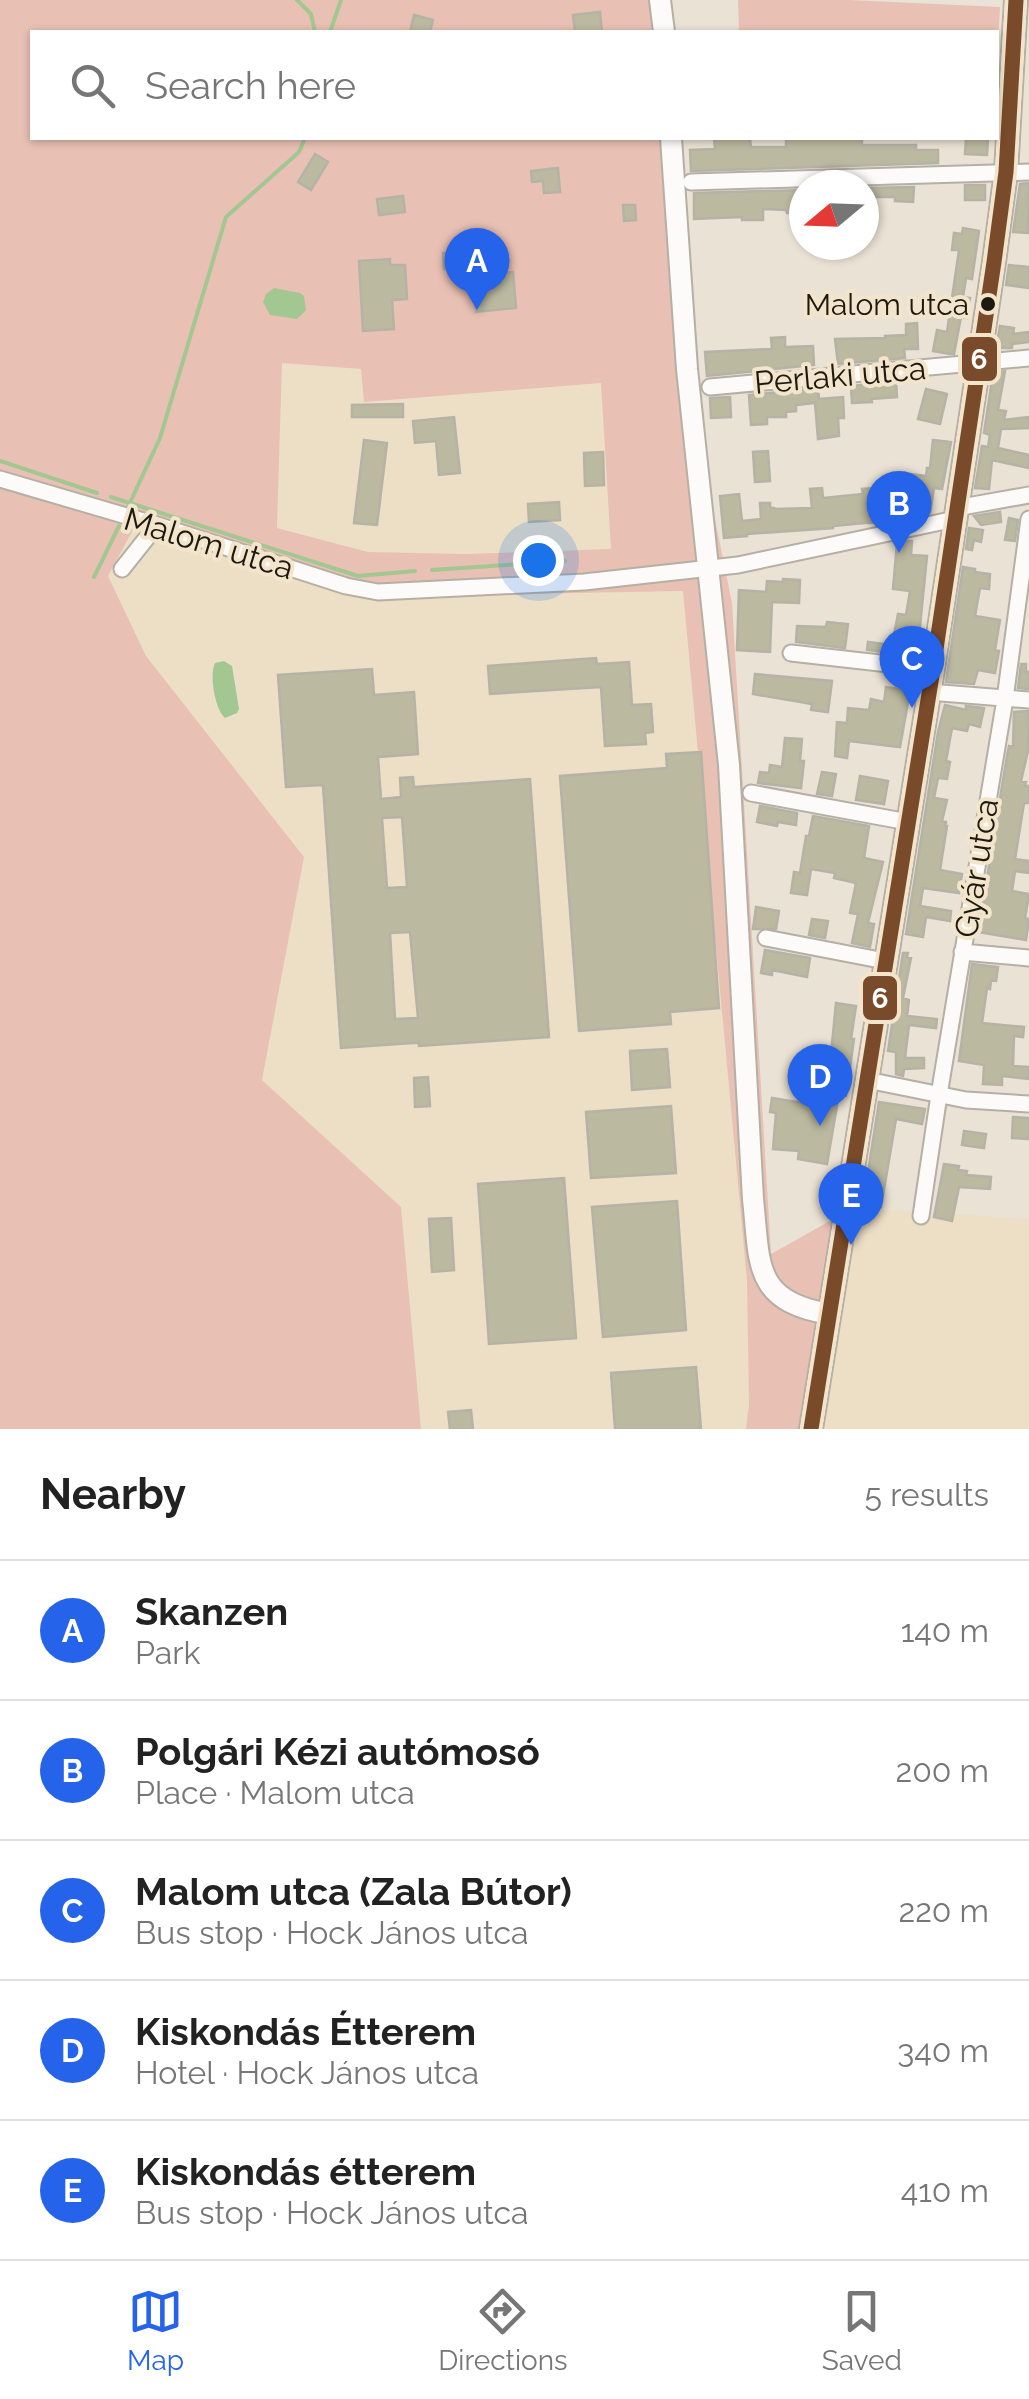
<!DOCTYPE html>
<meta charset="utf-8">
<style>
:root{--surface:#fff;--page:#f2f2f2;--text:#222;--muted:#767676;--line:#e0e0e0;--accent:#2563eb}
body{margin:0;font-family:Raleway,sans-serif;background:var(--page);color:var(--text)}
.compass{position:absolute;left:789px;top:170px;width:90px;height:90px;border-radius:50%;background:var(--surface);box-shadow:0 2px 8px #0004;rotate:251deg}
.you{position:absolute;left:538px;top:560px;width:35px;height:35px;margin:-25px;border:8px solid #fff;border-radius:50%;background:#1a73e8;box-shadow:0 0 0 15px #1a73e833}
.badge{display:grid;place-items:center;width:65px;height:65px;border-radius:50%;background:var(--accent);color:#fff;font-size:32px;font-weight:700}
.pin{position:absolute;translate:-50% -82px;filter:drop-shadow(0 2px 5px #0008)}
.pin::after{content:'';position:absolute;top:52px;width:35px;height:30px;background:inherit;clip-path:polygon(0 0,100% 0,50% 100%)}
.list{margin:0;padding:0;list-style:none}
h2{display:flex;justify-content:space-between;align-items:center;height:130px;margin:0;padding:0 40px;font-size:42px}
h2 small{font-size:32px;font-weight:400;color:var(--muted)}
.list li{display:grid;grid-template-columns:65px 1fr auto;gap:30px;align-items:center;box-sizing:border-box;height:140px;padding:0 40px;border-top:2px solid var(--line)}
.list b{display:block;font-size:38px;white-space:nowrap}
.list p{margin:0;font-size:32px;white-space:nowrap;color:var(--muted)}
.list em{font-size:32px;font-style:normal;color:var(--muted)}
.icon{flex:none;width:55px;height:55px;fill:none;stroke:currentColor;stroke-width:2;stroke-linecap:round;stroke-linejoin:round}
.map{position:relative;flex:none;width:1029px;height:1429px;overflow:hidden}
.search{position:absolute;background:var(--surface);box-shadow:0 2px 8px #0004;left:30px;right:30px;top:30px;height:110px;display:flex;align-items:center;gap:25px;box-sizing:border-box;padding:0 35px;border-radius:0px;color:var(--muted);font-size:38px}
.sheet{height:830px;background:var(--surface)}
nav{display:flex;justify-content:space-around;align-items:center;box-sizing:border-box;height:140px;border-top:2px solid var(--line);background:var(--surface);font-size:28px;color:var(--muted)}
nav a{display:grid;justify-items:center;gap:5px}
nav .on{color:var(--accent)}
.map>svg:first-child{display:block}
.built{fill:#ecdfc6}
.green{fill:#e9c0b4;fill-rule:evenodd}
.water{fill:#a2c790}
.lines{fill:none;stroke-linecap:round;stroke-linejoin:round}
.stream{stroke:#a2c790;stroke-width:4}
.building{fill:#bcb9a1;stroke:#b5b2a6;stroke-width:2.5;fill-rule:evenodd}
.street-casing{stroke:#b5afa4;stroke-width:19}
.secondary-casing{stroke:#b5afa4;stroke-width:24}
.primary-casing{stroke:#b5afa4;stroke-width:26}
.street{stroke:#fcfbf9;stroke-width:15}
.secondary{stroke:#fcfbf9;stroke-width:20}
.primary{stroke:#fcfbf9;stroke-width:22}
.bus-1-casing{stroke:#f3e5cb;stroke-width:22}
.bus-1{stroke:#7a4b2a;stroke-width:15}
.bus-dot{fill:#1e1910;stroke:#f3e5cb;stroke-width:4}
.labels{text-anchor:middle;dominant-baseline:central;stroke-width:8;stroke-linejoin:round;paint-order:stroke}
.bus-label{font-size:30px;fill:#1e1910;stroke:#f3e5cb;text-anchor:end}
.street-label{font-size:32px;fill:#1e1910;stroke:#f3e5cb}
.line-badge{stroke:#f3e5cb;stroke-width:4}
.badge-label{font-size:28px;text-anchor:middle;font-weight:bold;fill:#fff}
</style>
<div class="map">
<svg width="1029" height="1429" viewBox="0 0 1029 1429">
<rect width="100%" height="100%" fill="#eae2d4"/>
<path class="built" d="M282 363 361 369 364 402 602 383 611 549 466 554 368 552 277 528Z
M134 528 360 597 683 591 747 1281 749 1405 746 1429H421L401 1207 262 1080 304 857 146 656 108 576Z
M853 1208 1029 1219V1429H818Z"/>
<path class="green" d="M0 0H671L673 32H32V138H680L708 485 732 603 771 1254 853 1208 818 1429H746L749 1405 747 1281 683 591 360 597 134 528 108 576 146 656 304 857 262 1080 401 1207 421 1429H0ZM282 363 361 369 364 402 601 383 611 549 466 554 368 552 277 528Z
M738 0H849L1000 7 997 65 996 32H739Z"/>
<path class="water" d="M274 288 300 293 304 296 306 310 297 319 270 315 263 302 266 294Z
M224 661 232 666 239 709 237 713 225 718C215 709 209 675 215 663Z"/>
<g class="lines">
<path class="stream" d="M297 0 311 14 315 32
M330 32 341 0
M0 461 97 493
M111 497 358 576 415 571
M128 507 160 438 226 217 299 152 305 138
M432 570 565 561
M94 577 119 526"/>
</g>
<path class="building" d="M600 12 602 32H575L573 15Z
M414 15 433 20 430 32H410Z
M714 138H750L751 147H786V138H862V145H916V150H938V163L691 171 690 150 715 149Z
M966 138H988L987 155 965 154Z
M315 154 328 162 311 190 298 182Z
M558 168 560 192 544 193 543 181 532 182 531 171Z
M1029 183 1028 233 1013 232 1020 184Z
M965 185H985V200H965Z
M914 187 913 202 895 201V197H864V188Z
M804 190V207H800V213H787L786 210 763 209V220H742V217L694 219V193Z
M403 196 405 212 379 215 377 199Z
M623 205H635L636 220 624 221Z
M963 228 979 231 972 279 966 278 963 297 970 298 967 318 961 317 954 354H950L933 351 937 330 947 332 959 250H952L954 233 962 234Z
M469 252 470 267 444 269 443 253Z
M390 259V265H405L407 299 392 300 394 329 363 331 359 261Z
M1009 265 1029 267V288L1006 285Z
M513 272 516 308 476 312 473 276Z
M917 323 918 349H904L905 358 838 364 835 339 885 338V336L906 335V324Z
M1000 326 1014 328 1013 334 1029 332V342L1012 344V348H996Z
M785 337V347L813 346 814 365 707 376 705 352 772 349 771 338Z
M1005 371 998 410 1006 411 1004 420 1029 417V428L1001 429 998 448 1029 455V468L992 460 989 489 975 488 982 446 988 447 990 435 984 433 993 373Z
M896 381 897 397 871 399 872 402 852 403 851 386Z
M818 388 819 399 843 397 844 418H838L839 436 818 439 815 403 796 405V411L786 412V417H767V424L751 425 749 395Z
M926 389 947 394 940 424 918 419Z
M730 397 731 417 711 418 710 398Z
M403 404V417H352V405Z
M454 417 460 473 439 475 436 441 415 443 413 421Z
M364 440 387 443 377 525 354 523Z
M933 440 951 442 942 489 934 488 930 513 922 514 901 511 905 484 900 483 902 473 926 476 927 468H930Z
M768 451 770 481 755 482 753 452Z
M603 452 604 485 585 486 584 453Z
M822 488 823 498 863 494 862 489 874 488 875 505 883 504 884 522 865 523 833 526V528L747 534V536L724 538 720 496 739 494 742 521 761 519 760 503H770V507L776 509 812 508 810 489Z
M559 502 560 520 529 522 528 504Z
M1000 512 1001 522 981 525 974 516Z
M1009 518 1018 520 1015 541 1005 540Z
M969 528 983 530 981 542 974 540 972 550 966 549Z
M906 541H912L911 555 927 556 917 656 867 650 868 642 892 645 898 614 906 615 910 591 893 589 897 543Z
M963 567 975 569V572L990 574 989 589 980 588 975 616 1000 620 995 650 999 651 995 673 978 670 974 684 946 682Z
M783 579 800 580 799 603 772 602 770 652 737 650 739 590 766 592 767 581 783 582Z
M827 622 848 624 845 648 796 642 797 626 826 627Z
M596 658 597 664 629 662 632 705 651 704 653 732 645 733 646 744 605 746 601 687 490 694 488 666Z
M1021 664H1026V672H1029V689L1018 688Z
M372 669 374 695 414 692 418 754 378 757 381 799 401 797 400 778 413 777 414 787 530 779 549 1037 419 1046V1043H413L341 1048 323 785 286 787 278 675ZM402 817 407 887 387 888 382 818ZM410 932 418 1018 395 1019 390 933Z
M755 674 832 681 828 712 811 710 812 704 753 694Z
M886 687 910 691 900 747 849 741 847 758 835 756 837 722 847 723 848 708 869 710 871 699 884 702Z
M945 705 966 710V706L984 708 980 727 969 724 967 731 952 728 946 761 950 762 947 779 938 778 934 798 947 800 942 821 946 822 945 826H947L940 870 962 874 959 893 923 888 920 906 951 911 950 921 926 917 923 937 906 934 938 732Z
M1029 711 1028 751 1021 781 1026 782 1025 786H1029V803H1024L1015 859 1029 861V873L1015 871 1012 891 1029 894 1025 918 1029 919 1026 940 978 932 1007 756 1009 746 1013 747 1014 712Z
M785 738 802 739 800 761H804L801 788 758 783 760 772 769 773 770 765 782 767Z
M701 752 719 1008 670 1012 671 1024 579 1031 560 776 667 768 666 754Z
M822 772 836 774 832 796 817 794Z
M860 776 888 781 884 804 856 800Z
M760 806 797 813 796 825 778 822 777 826 757 822Z
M813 816 869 826 864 858 883 862 868 923 874 924 870 947 852 943 858 914 850 913 856 883 834 878 835 873 811 869 807 895 791 893 794 872 800 873 806 836H809Z
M756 907 779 911 776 929H753Z
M812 919 828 921 825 938 809 935Z
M765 950 810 958 807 977 772 970V975L761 973Z
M903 953H908L907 957 911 958 903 998 909 1000 907 1016 937 1019 936 1028 909 1025 905 1058H924V1068L904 1069 903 1076 896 1074V1052L888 1051Z
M972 964 998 967 996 981 991 980 990 989 987 988 982 1023 1024 1027 1023 1037 1014 1036 1013 1066 1029 1067V1079L1002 1076V1085L983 1084 984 1065 959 1061Z
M836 1003 856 1006 851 1039H854L846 1096 839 1094 827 1164 798 1159 799 1151 773 1149 776 1113 770 1112 772 1098 822 1106 830 1064 806 1061 807 1051 831 1054Z
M667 1049 670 1087 632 1090 630 1051Z
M428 1077 430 1106 415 1107 414 1078Z
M879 1102 925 1109 922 1124 896 1119 881 1207 863 1204Z
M671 1106 676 1173 591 1178 586 1112Z
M1013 1117 1029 1118V1139L1012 1138Z
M964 1131 986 1134 984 1148 962 1145Z
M944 1164 959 1166 958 1170 967 1171 966 1175 991 1177 990 1189 959 1187 952 1221 934 1217Z
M564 1178 576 1338 489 1344 478 1184Z
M677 1201 686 1330 603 1337 592 1207Z
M451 1218 454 1270 432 1272 429 1219Z
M696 1367 701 1429H615L611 1373Z
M471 1410 473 1429H450L448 1412Z"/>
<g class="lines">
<defs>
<path id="street" d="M691 182 1029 172
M710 387 1029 358
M0 479 157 525 346 586 378 592 584 582 738 565 955 519
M956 508 1029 495
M122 569 157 525
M791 653 933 669
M929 692 1029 700
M751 793 908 822
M766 938 885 961
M962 952 1029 958
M867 1080 966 1100 1029 1104
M921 1216 939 1095 1005 699 1029 519"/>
<path id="secondary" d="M660 0 664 32
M671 138 687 369 729 765 753 1199C760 1262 752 1302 830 1314"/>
<path id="primary" d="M811 1429 933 669 994 262 1006 172 1016 0"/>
</defs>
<use href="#street" class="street-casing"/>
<use href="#secondary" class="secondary-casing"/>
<use href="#primary" class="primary-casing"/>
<use href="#street" class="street"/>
<use href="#secondary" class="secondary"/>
<use href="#primary" class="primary"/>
<defs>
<path id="bus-1" d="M811 1429 933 669 994 262 1006 172 1016 0"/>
</defs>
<use href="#bus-1" class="bus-1-casing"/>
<use href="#bus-1" class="bus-1"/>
</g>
<circle class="bus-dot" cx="988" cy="304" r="9"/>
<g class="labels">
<g class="bus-label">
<text x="969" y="304">Malom utca</text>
</g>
<g class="street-label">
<text transform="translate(840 375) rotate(-5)">Perlaki utca</text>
<text transform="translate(209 543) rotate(17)">Malom utca</text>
<text transform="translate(976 868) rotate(-81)">Gyár utca</text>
</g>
</g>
<g class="line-badge">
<rect x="960" y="335" width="39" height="48" rx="10" fill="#7a4b2a"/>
<rect x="861" y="974" width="38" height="48" rx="10" fill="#7a4b2a"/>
</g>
<g class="badge-label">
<text x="979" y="369">6</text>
<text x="880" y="1008">6</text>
</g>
</svg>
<svg class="compass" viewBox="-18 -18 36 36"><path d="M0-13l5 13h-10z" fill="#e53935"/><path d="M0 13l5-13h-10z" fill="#767676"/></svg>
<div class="you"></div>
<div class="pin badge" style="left:477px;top:310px">A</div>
<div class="pin badge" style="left:899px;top:553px">B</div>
<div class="pin badge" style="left:912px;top:708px">C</div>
<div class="pin badge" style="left:820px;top:1126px">D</div>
<div class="pin badge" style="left:851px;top:1245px">E</div>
<div class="search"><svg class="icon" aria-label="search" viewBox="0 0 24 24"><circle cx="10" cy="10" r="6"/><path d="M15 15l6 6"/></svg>Search here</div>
</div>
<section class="sheet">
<h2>Nearby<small>5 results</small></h2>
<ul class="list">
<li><span class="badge">A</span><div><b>Skanzen</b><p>Park</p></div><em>140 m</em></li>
<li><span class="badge">B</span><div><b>Polgári Kézi autómosó</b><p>Place · Malom utca</p></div><em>200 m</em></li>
<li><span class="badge">C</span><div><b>Malom utca (Zala Bútor)</b><p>Bus stop · Hock János utca</p></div><em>220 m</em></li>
<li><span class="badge">D</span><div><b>Kiskondás Étterem</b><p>Hotel · Hock János utca</p></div><em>340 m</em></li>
<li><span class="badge">E</span><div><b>Kiskondás étterem</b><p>Bus stop · Hock János utca</p></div><em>410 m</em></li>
</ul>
</section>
<nav>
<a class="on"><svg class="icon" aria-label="map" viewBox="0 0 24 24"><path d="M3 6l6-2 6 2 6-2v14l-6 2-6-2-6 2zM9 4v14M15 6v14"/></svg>Map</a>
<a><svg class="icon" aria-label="directions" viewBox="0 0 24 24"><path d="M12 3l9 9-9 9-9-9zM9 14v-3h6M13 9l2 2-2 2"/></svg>Directions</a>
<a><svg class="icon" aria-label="saved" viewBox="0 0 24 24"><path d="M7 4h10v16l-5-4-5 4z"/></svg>Saved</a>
</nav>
